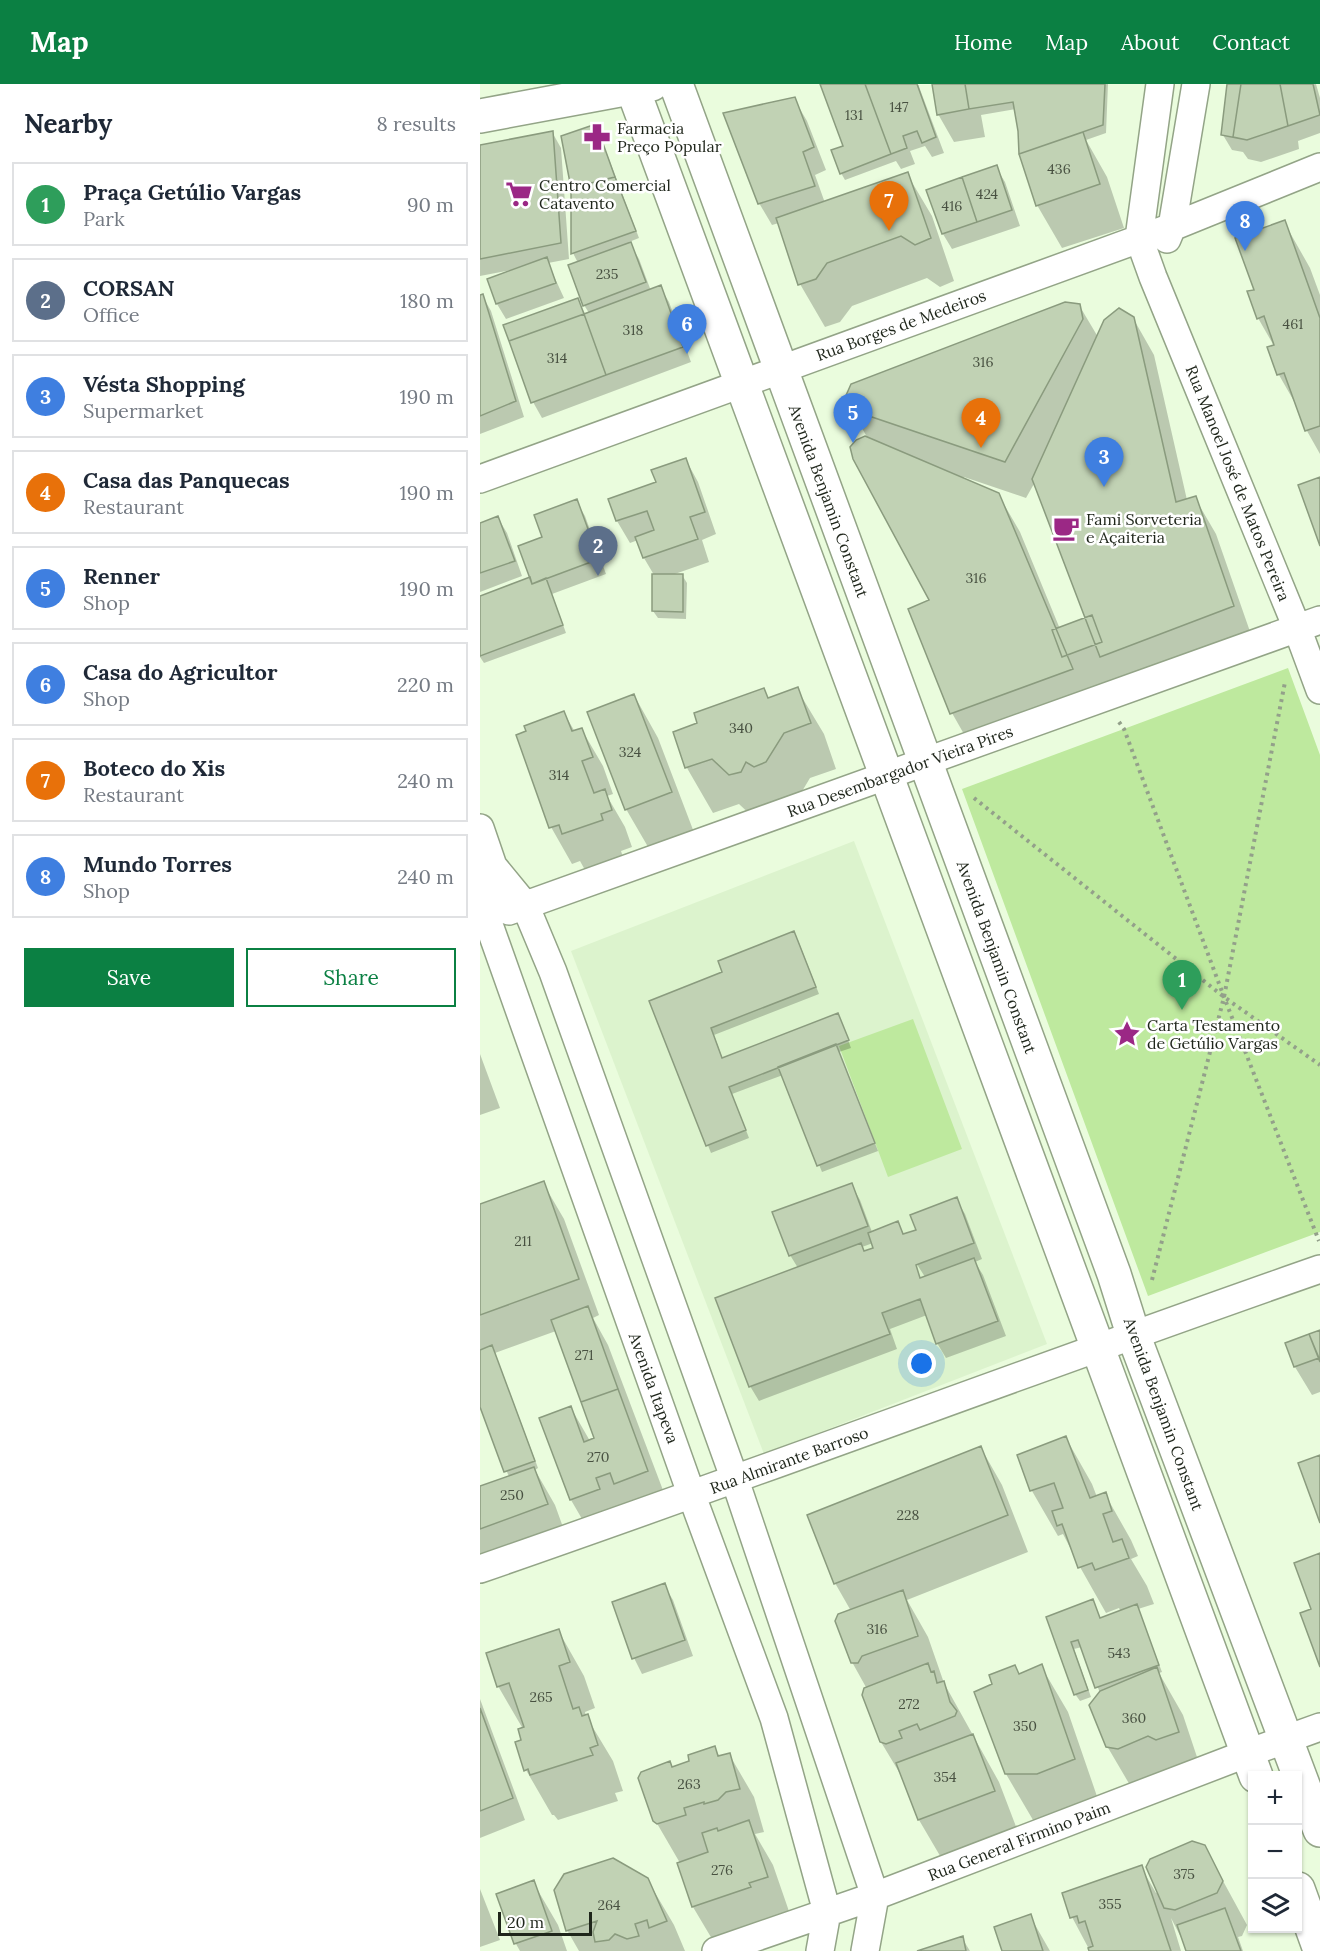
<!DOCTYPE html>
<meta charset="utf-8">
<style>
:root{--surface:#fff;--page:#f2f2f3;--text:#1f2937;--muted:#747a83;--line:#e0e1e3;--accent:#0b8043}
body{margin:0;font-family:Lora,serif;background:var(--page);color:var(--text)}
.controls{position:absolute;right:18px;bottom:18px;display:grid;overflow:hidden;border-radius:0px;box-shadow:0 2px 4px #0004}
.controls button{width:54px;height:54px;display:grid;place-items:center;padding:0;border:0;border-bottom:2px solid var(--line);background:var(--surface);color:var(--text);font:30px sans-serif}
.scale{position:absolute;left:18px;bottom:15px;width:94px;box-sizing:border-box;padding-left:6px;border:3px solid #1f261b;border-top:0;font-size:16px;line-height:21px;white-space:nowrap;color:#1f261b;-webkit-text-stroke:4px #fff;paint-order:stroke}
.you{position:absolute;left:442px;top:1280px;width:21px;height:21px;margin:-15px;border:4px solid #fff;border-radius:50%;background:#1a73e8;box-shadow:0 0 0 9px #1a73e833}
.badge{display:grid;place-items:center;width:39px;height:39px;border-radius:50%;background:var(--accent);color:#fff;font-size:20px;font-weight:700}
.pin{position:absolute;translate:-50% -50px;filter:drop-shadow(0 2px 3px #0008)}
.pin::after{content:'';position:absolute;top:32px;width:21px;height:18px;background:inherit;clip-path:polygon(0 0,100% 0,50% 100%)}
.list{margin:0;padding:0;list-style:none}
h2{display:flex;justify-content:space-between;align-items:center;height:78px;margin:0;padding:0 24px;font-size:26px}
h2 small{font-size:20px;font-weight:400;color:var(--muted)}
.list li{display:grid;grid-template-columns:39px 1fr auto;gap:18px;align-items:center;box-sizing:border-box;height:84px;margin:0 12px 12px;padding:0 12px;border:2px solid var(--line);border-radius:0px}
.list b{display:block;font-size:22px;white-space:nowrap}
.list p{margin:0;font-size:20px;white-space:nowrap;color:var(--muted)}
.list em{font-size:20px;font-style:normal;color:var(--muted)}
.actions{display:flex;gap:12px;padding:18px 24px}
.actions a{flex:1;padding:14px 0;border:2px solid var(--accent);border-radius:0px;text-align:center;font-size:21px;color:var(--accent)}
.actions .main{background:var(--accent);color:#fff}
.icon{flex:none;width:33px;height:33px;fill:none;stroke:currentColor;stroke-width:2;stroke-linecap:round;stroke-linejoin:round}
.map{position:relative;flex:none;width:840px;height:1867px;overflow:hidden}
header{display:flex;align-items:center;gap:36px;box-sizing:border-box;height:84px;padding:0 30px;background:var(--accent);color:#fff}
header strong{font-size:28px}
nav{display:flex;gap:33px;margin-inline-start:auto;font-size:21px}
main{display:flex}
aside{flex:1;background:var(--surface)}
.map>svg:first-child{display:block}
.built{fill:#dcf3cd}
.green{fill:#bee99e}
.shadow{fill:#0003;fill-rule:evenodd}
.building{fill:#c1d2b4;stroke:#8a9b7e;stroke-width:1.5}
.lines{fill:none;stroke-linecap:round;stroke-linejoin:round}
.street-casing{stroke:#93a487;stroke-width:30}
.secondary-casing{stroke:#93a487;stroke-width:36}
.path{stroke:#93a08a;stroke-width:4;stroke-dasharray:3 4.5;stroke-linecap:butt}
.street{stroke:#fff;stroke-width:27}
.secondary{stroke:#fff;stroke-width:33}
.labels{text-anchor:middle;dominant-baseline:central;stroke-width:5;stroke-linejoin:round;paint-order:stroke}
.number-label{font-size:14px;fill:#485141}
.poi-label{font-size:16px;fill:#1f261b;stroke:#fff;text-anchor:start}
.street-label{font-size:16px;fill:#1f261b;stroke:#fff}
</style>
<header>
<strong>Map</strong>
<nav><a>Home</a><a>Map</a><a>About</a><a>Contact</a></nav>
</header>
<main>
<aside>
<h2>Nearby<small>8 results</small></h2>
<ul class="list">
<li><span class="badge" style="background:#2e9e5b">1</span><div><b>Praça Getúlio Vargas</b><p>Park</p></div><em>90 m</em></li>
<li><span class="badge" style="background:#5c6f8a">2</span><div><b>CORSAN</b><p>Office</p></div><em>180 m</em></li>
<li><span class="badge" style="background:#3f7fe0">3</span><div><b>Vésta Shopping</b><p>Supermarket</p></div><em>190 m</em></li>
<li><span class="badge" style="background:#e8710a">4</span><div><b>Casa das Panquecas</b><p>Restaurant</p></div><em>190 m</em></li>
<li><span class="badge" style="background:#3f7fe0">5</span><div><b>Renner</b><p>Shop</p></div><em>190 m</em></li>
<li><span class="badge" style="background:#3f7fe0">6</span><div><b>Casa do Agricultor</b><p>Shop</p></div><em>220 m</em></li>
<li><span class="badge" style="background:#e8710a">7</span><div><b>Boteco do Xis</b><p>Restaurant</p></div><em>240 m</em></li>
<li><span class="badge" style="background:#3f7fe0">8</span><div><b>Mundo Torres</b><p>Shop</p></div><em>240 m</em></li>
</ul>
<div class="actions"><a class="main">Save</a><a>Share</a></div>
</aside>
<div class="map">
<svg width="840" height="1867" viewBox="0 0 840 1867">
<rect width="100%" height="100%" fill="#eafcdd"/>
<path class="built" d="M374 757 567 1260 284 1370 91 867Z"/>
<path class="green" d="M808 584 840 671V1148L668 1212 482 705Z
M433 935 482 1065 408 1093 359 962Z"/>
<path class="shadow" d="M342 0H438L464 69 452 73 445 62 430 67 435 80 421 85 416 77 365 96 361 89 365 62Z
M453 0H628L626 49 606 56 627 93 644 144 582 164 557 121 540 69 536 25 501 31 505 53 474 58 458 30Z
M748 0H836L840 14V49L818 57 819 65 781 78 768 75 763 68 752 66 743 51Z
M314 15 327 37 346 86 335 91 345 119 427 90 452 132 474 197 460 203 447 194 372 222 360 238 345 243 320 200 299 139 292 141 279 119Z
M116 41 159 154 149 158 159 175 171 207 180 203 189 218 211 278 62 334 53 318 97 216 106 231 109 229 104 221 98 179 93 169 92 104Z
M72 48 81 64 89 175 68 179 84 214 26 235 17 220 9 196 32 187 31 186 0 192V62Z
M516 83 525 98 540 142 472 165 463 150 448 107Z
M804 138 830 184 840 211V370L827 347 819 326 799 291 789 264 794 262 778 234 769 208 776 207Z
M2 211 11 227 44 333 0 350V212Z
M599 221 618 253 653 234 674 271 707 416 715 414 736 450 774 559 493 666 472 629 451 516 387 353 366 316ZM484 393 546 414 555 398 607 535 580 545 540 448 518 410 483 395Z
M206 376 218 398 236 450 222 456 229 478 192 491H202L207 499 206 535 178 534 173 527 174 491 164 474 158 456 150 459 137 437 130 416 177 399Z
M96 417 105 432 126 490 72 510 86 549 4 579 0 573V513L52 494Z
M18 434 27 449 42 492 0 508V440Z
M317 605 344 650 356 685 330 694 312 724 276 736 259 720 233 729 207 684 194 649Z
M154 611 178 654 215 751 171 768 146 725Z
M84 629 95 648 102 646 123 682 133 710 127 712 145 743 152 763 141 767 143 773 105 786 100 777 92 780 71 743Z
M318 856 339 910 234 951 243 976 362 939 371 964 359 968 398 1067 342 1088 303 991 252 1010 269 1054 231 1069 171 918Z
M0 970 20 1024 0 1031Z
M63 1099 84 1135 119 1231 113 1234 128 1261 192 1430 116 1459 91 1416 61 1335 91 1324 110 1357 116 1355 76 1247 15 1269 58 1384 55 1386 75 1421 88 1457 0 1489V1404L29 1393 0 1319V1122Z
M371 1100 380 1116 392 1148 418 1139 425 1152 437 1147 476 1115 485 1130 502 1175 495 1178 503 1191 526 1252 466 1274 457 1259 447 1231 410 1245 417 1265 279 1317 270 1302 318 1184 310 1171ZM393 1159 395 1164 385 1168 382 1163ZM433 1174 445 1193 442 1196 431 1176Z
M840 1248V1308L832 1311 815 1283 807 1260Z
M586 1354 612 1400 617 1413 625 1410 651 1456 658 1472 651 1475 667 1502 674 1520 658 1525 682 1588 679 1589 703 1631 724 1694 654 1708 627 1662 620 1609 602 1563 594 1565 611 1613 600 1617 595 1610 567 1534 613 1517 620 1535 641 1528 639 1524 626 1529 600 1483 583 1450 578 1452 552 1407 539 1372Z
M501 1364 522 1401 548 1468 427 1516 448 1553 464 1599 519 1698 540 1753 466 1782 439 1736 425 1698 401 1658 387 1605 372 1578 371 1527 355 1499Z
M184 1501 193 1516 213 1572 162 1590 154 1574 134 1519Z
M78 1546 104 1592 115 1624 105 1628 106 1632 133 1677 143 1707 135 1709 138 1717 78 1736 74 1731H72L46 1686 43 1645 18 1602Z
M561 1582 588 1628 620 1721 584 1735 553 1736 526 1690 539 1591Z
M0 1615 45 1736 0 1754Z
M234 1663 240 1673 249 1670 274 1713 284 1748 275 1750 293 1781 312 1836 238 1865 213 1823 200 1779 175 1736 189 1678 193 1684 211 1678Z
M724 1762 767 1841 762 1852 758 1853 763 1867H708L691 1834 701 1867H610L592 1833 661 1783 676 1809 678 1808Z
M167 1795 194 1841 205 1867H99L87 1846Z
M53 1798 78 1841 87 1867H40L36 1860 18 1811Z
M0 1805 20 1856 0 1863Z
M550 1832 570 1867H524Z
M482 1854 490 1867H442Z"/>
<path class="building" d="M340 0H385L411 70 360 90 351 66 363 62Z
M385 0H437L456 53 442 59 437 47 423 52 427 64 411 70Z
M452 0H485L489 25 457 31Z
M485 0H625L623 41 539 70 538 47 533 18 489 25Z
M747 0H833L840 31 767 56 741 51Z
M761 0H800L808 42 767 56 753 53Z
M315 13 334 63 323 68 335 102 278 120 243 29Z
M116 40 135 93 91 104 81 52Z
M73 47 81 159 0 175V61Z
M603 48 620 100 556 122 539 70Z
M517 81 532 126 497 138 482 93Z
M428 88 451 154 435 161 421 152 347 179 336 195 318 201 296 134Z
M135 93 156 147 91 170V104Z
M482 93 497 138 462 150 446 106Z
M805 136 840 234V342L825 347 804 289 797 291 787 263 794 261 784 232 777 235 767 207 774 206 755 154Z
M151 158 166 198 103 222 88 181Z
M67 173 76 199 16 220 7 195Z
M181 201 203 263 126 291 104 230Z
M3 210 36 317 0 332V211Z
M98 214 104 230 29 257 23 241Z
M585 218 600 220 603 235 525 378 389 332 364 316 371 300Z
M639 224 654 233 696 418 716 412 754 522 620 573 552 395 624 236Z
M104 230 126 291 51 319 29 257Z
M385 352 519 409 593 585 470 630 428 525 449 516 373 375 370 363 376 356Z
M206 374 225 428 210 433 218 455 163 474 155 453 174 446 167 427 136 437 128 415 176 398 171 386Z
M840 393V462L818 401Z
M97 415 119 475 52 500 38 462 62 453 54 431Z
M18 432 35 477 0 489V439Z
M172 490H203V528L172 527Z
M50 493 52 500 66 494 83 541 0 572V512Z
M612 531 622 558 582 573 572 546Z
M318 603 331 639 304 649 286 678 274 683 266 678 261 688 249 691 232 675 205 684 193 648 217 639 214 629 284 604 288 614Z
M154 610 192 708 145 726 107 628Z
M84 627 92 647 102 644 113 673 102 677 114 709 125 705 132 726 121 730 123 736 82 750 79 741 69 744 36 651 46 647 44 642Z
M314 847 336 903 231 944 242 974 358 929 369 956 249 1003 266 1046 226 1062 169 917 242 888 238 877Z
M356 960 395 1059 337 1082 298 983Z
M64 1097 99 1195 0 1231V1120Z
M372 1099 388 1142 309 1172 292 1128Z
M477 1113 494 1159 436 1181 440 1194 494 1174 518 1237 456 1260 440 1215 402 1229 410 1250 269 1303 235 1214 381 1159 384 1167 393 1164 388 1149 418 1137 423 1150 436 1146 430 1131Z
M108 1222 138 1305 101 1318 71 1236Z
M840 1246V1278L829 1250Z
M829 1250 839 1274 814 1283 805 1259Z
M12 1261 55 1377 24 1388 0 1323V1266Z
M138 1305 168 1387 134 1400 130 1389 116 1394 120 1405 90 1416 59 1334 91 1322 104 1358 114 1354 101 1318Z
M586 1352 610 1414 626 1408 632 1427 623 1430 633 1458 642 1455 649 1474 615 1486 612 1479 598 1484 582 1440 577 1442 572 1427 583 1424 574 1399 550 1407 537 1371Z
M501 1362 528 1431 354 1500 327 1431Z
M840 1371V1439L818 1379Z
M54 1383 68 1420 0 1445V1402Z
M840 1469V1583L820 1529 831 1525 814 1479Z
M185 1499 205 1556 152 1575 132 1518Z
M423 1506 438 1552 382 1572 378 1579H371L355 1537 358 1530Z
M613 1515 620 1534 657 1520 679 1581 615 1604 598 1556 591 1558 608 1606 594 1611 566 1533Z
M79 1545 90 1578 79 1582 93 1625 99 1623 102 1632 108 1630 118 1661 110 1664 113 1671 50 1691 48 1685 44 1687 35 1658 41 1656 38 1645 44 1643 29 1599 17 1603 6 1569Z
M448 1579 451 1588 454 1587 457 1599 464 1597 470 1618 477 1627 475 1632 440 1646 437 1640 419 1647 422 1654 406 1660 400 1658 382 1611 384 1604Z
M562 1580 595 1675 557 1690H525L494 1608 512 1600 509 1591 535 1581 539 1590Z
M677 1583 699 1648 676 1656 668 1652 638 1665 626 1663 609 1621 620 1607Z
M0 1624 33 1714 0 1727Z
M493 1650 515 1707 438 1736 416 1679Z
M235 1662 238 1672 250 1669 260 1705 246 1708 238 1716 224 1720V1718L204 1724 206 1731 177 1740 173 1737 158 1694 161 1688 190 1677 192 1683 209 1677 208 1671Z
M269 1736 288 1793 269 1799 271 1803 212 1823 197 1779 228 1768 222 1749 237 1744 238 1747Z
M712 1757 725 1761 743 1797 737 1809 695 1826 684 1824 666 1783 670 1775Z
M133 1774 168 1794 187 1837 169 1844 167 1836 155 1840 159 1852 147 1855 135 1850 129 1856 115 1858 113 1848 117 1837 86 1847 74 1806 84 1790Z
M662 1781 691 1867H609L608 1864 613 1862 605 1837 599 1839 597 1832 590 1834 582 1809Z
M54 1796 72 1847 34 1860 16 1810Z
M745 1824 761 1867H706L697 1841Z
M551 1830 563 1867H522L514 1843Z
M483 1852 486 1867H437Z"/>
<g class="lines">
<defs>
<path id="street" d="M680 0 659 154 673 193 817 544 840 606
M687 155 692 143 716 0
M0 395 692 143 840 83
M0 744 13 782 45 821 73 888 255 1396 395 1812 385 1867
M13 782 7 835 212 1412 294 1634 347 1828 340 1867
M29 827 840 536
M0 1485C281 1388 559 1283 840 1185
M236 1867 395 1812 768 1669 840 1643"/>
<path id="secondary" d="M151 0 776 1692
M196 0 634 1190 653 1250 840 1746
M0 32 172 0
M818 1805 840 1866"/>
</defs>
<use href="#street" class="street-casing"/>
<use href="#secondary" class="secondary-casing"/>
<path class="path" d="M639 638 644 645 744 913 839 1157
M494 714 744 913 840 981
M672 1196 744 913 805 598"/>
<use href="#street" class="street"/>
<use href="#secondary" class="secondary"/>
</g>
<defs>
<symbol id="pharmacy-bare" viewBox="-9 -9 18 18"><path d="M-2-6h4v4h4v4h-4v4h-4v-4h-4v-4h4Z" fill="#9b2885" stroke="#fff" stroke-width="2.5" paint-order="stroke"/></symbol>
<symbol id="supermarket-bare" viewBox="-9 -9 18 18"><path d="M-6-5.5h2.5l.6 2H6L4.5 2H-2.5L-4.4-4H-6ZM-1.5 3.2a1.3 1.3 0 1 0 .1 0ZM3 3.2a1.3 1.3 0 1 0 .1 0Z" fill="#9b2885" stroke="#fff" stroke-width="2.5" paint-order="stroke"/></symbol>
<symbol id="cafe-bare" viewBox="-9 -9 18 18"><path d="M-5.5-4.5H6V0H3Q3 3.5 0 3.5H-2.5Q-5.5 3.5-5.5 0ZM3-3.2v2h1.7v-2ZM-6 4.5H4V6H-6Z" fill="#9b2885" stroke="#fff" stroke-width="2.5" paint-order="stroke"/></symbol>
<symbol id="sight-bare" viewBox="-9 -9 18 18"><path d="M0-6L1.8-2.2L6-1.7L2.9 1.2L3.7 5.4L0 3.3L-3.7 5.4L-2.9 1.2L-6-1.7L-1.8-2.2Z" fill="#9b2885" stroke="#fff" stroke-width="2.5" paint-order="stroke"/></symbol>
</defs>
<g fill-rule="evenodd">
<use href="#pharmacy-bare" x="98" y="34" width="38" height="38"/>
<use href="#supermarket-bare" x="20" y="91" width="38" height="38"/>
<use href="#cafe-bare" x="567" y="425" width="38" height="38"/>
<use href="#sight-bare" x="628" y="931" width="38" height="38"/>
</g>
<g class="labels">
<g class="number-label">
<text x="419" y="23">147</text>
<text x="374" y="31">131</text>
<text x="579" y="85">436</text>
<text x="507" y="110">424</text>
<text x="472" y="122">416</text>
<text x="127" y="190">235</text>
<text x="813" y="240">461</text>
<text x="153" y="246">318</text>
<text x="77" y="274">314</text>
<text x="503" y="278">316</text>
<text x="496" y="494">316</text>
<text x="261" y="644">340</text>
<text x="150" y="668">324</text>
<text x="79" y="691">314</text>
<text x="43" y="1157">211</text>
<text x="104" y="1271">271</text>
<text x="118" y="1373">270</text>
<text x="32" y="1411">250</text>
<text x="428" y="1431">228</text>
<text x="397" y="1545">316</text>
<text x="639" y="1569">543</text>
<text x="61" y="1613">265</text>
<text x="429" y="1620">272</text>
<text x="654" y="1634">360</text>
<text x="545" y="1642">350</text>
<text x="465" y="1693">354</text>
<text x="209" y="1700">263</text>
<text x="242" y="1786">276</text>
<text x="704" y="1790">375</text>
<text x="630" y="1820">355</text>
<text x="129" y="1821">264</text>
</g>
<g class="poi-label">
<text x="137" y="44">Farmacia<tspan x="137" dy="18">Preço Popular</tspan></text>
<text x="59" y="101">Centro Comercial<tspan x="59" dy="18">Catavento</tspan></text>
<text x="606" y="435">Fami Sorveteria<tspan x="606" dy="18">e Açaiteria</tspan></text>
<text x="667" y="941">Carta Testamento<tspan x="667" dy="18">de Getúlio Vargas</tspan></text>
</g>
<g class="street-label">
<text transform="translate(421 241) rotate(-20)">Rua Borges de Medeiros</text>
<text transform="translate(758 399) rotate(68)">Rua Manoel José de Matos Pereira</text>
<text transform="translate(349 417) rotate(70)">Avenida Benjamin Constant</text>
<text transform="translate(420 687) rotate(-20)">Rua Desembargador Vieira Pires</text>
<text transform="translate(517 873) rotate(70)">Avenida Benjamin Constant</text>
<text transform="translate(174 1304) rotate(70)">Avenida Itapeva</text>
<text transform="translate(684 1330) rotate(70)">Avenida Benjamin Constant</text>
<text transform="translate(309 1376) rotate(-20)">Rua Almirante Barroso</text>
<text transform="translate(539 1757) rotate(-21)">Rua General Firmino Paim</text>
</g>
</g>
</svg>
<div class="controls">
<button>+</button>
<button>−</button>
<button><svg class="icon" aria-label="layers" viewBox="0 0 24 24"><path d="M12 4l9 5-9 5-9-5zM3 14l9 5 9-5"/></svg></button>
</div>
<div class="scale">20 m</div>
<div class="you"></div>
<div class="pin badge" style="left:702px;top:926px;background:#2e9e5b">1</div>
<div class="pin badge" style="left:118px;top:492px;background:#5c6f8a">2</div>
<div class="pin badge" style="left:624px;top:403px;background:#3f7fe0">3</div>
<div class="pin badge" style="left:501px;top:364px;background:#e8710a">4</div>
<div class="pin badge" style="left:373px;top:359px;background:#3f7fe0">5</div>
<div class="pin badge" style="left:207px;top:270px;background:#3f7fe0">6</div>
<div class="pin badge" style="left:409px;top:147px;background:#e8710a">7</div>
<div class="pin badge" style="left:765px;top:167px;background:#3f7fe0">8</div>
</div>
</main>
